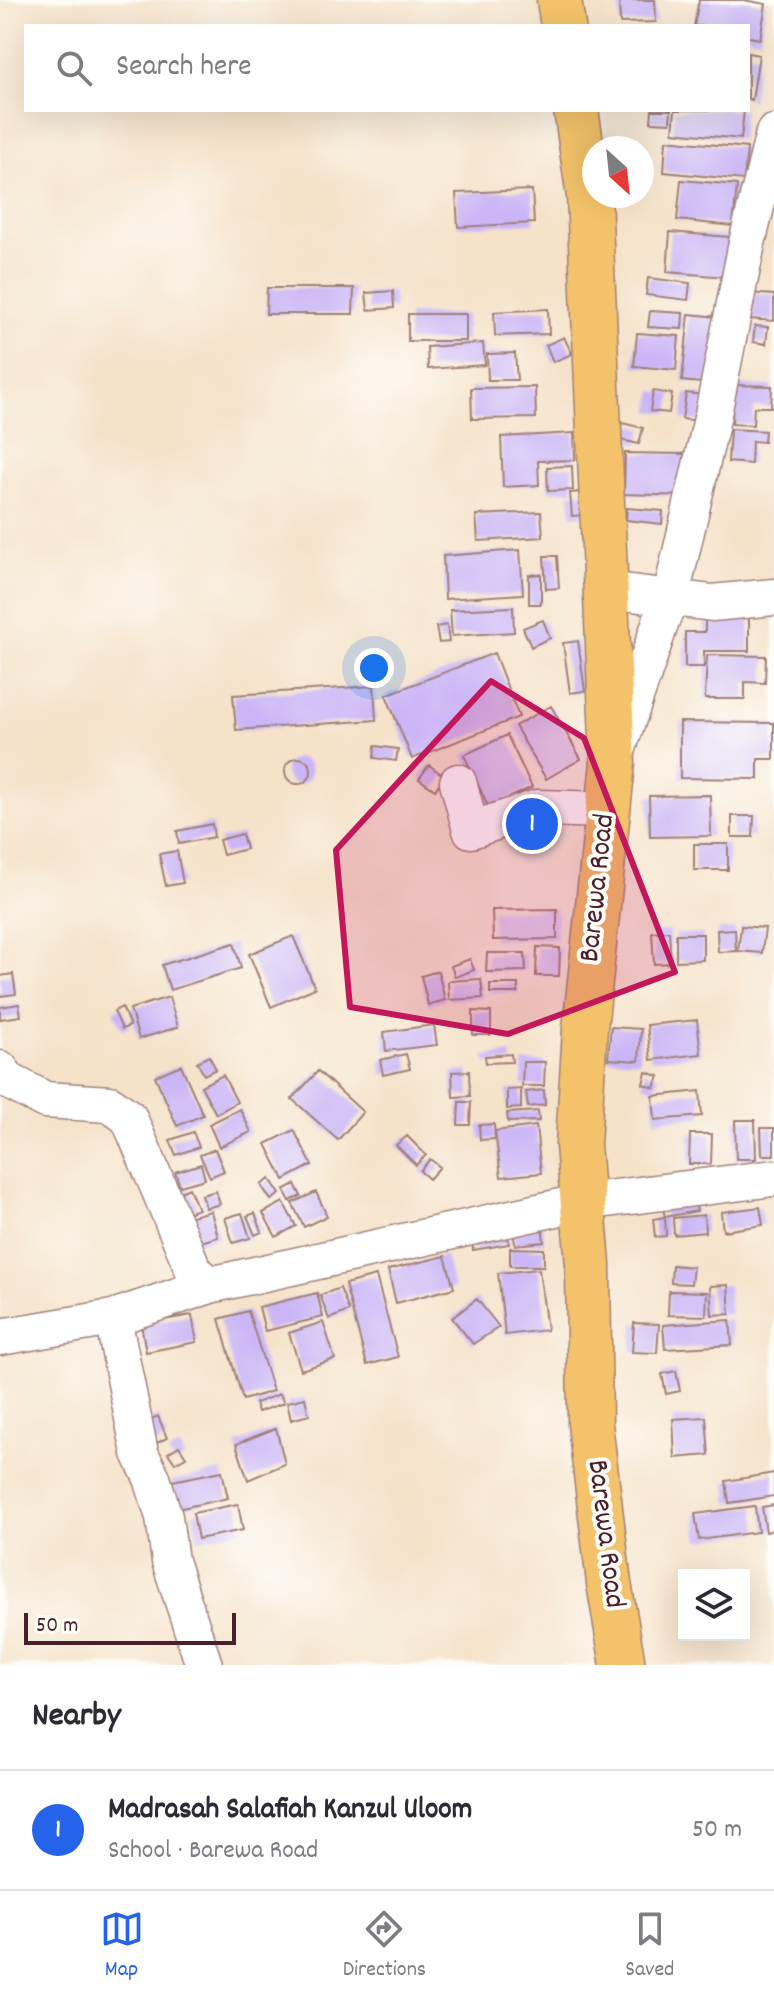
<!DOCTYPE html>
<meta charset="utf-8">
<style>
:root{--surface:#fff;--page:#f2f2f3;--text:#2b2b33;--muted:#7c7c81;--line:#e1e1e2;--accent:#2563eb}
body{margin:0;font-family:Dekko,sans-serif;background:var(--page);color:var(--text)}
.controls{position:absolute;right:24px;bottom:24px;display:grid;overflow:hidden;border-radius:0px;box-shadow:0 8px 32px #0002}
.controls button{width:72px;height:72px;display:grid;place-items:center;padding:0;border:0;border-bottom:2px solid var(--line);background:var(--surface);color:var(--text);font:40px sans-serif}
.compass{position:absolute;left:582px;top:136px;width:72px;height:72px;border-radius:50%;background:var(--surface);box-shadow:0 8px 32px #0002;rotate:153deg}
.scale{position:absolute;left:24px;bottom:20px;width:212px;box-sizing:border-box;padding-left:8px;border:4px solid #4a1f2b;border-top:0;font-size:22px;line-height:28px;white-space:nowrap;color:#4a1f2b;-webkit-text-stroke:6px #fdfcf7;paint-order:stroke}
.you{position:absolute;left:374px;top:668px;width:28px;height:28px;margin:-20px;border:6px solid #fff;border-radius:50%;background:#1a73e8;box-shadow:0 0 0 12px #1a73e833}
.badge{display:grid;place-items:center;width:52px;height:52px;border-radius:50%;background:var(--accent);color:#fff;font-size:26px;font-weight:700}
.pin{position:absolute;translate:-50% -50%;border:4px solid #fff;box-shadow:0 2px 8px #0006}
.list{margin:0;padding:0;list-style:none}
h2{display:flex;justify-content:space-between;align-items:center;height:104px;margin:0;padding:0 32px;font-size:34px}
h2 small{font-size:26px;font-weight:400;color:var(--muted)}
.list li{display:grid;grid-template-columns:52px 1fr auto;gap:24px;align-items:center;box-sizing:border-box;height:120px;padding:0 32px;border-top:2px solid var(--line)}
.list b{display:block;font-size:30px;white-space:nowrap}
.list p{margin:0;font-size:26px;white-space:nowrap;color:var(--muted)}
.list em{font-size:26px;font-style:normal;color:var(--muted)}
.icon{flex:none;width:44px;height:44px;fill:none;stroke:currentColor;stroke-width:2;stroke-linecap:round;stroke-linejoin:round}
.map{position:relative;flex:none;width:774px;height:1665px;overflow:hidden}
.search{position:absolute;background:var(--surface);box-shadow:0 8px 32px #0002;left:24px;right:24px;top:24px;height:88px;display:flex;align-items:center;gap:20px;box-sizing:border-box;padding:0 28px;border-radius:0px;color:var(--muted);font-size:30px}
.sheet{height:224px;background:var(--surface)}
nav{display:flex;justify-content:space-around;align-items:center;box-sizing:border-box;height:112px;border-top:2px solid var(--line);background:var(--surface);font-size:22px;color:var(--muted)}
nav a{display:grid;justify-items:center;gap:4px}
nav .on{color:var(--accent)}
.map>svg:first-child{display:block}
.building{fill:#cab6f6}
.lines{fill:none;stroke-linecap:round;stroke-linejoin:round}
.minor-casing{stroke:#a0807a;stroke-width:39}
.major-casing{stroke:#a0807a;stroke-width:47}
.minor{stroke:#fff;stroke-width:36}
.major{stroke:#f3c26a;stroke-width:44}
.marked{fill:#c2185b;fill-opacity:0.2;stroke:#c2185b;stroke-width:6;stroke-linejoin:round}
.labels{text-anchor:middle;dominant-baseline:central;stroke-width:8;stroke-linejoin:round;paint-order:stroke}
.street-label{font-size:30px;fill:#4a1f2b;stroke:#fdfcf7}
</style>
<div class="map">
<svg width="774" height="1665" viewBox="0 0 774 1665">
<rect width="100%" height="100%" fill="#fdfcf7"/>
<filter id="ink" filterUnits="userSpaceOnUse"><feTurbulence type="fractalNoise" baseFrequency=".0125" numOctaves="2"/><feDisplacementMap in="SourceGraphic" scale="16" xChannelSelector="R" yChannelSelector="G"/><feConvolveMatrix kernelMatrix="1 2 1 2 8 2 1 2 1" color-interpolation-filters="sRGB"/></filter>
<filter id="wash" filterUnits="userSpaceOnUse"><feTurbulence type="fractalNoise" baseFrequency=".006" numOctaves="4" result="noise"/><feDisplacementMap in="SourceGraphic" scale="32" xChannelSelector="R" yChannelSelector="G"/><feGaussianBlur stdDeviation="1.8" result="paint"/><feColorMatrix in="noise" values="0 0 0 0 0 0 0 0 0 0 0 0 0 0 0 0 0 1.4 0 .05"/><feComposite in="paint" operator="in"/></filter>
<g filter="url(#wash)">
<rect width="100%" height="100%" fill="#f5e2c9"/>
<g id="blocks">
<path class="building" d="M619 0H655L656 22 620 23Z
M699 0H743L766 4 760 39 748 37V26H694Z
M748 53 759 55 752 100 748 99Z
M652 110H671L670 123 651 122Z
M675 110H744L741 139 673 132Z
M666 140 747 148 744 180 664 172Z
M681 180 737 185 733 226 677 220Z
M532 190 534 223 458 227 456 193Z
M670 232 729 237 726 277 667 272Z
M648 278 690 283 688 300 646 295Z
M267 288H354L353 314H266Z
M393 291 394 308 368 310 366 293Z
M751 293 774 295V321L749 319Z
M548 309 549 334 495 336 494 312Z
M650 311 683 313 682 329 648 327Z
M408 314H466V341H408Z
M689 314 718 317 711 384 682 381Z
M755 326 768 327 766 344 753 342Z
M637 333 679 336 676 370 634 366Z
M564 337 572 354 553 362 546 345Z
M483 343 485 365 428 369 427 347Z
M515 353 517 380H488L487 354Z
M733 385 772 386 771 407H754L753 425 732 424Z
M535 387 536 418 472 419 471 388Z
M653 391 672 394 669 413 650 411Z
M686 393 704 395 700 421 682 419Z
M622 423 643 428 639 444 617 439Z
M730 429 765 431 764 442 752 441 751 464 728 462Z
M574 433 575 460 538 461 539 485 503 487 501 437Z
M625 453 687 454 686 496 624 494Z
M572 466 573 490 548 491 547 467Z
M592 491 594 514 572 516 570 493Z
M627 508 663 511 662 524 626 520Z
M541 512 543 537 478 541 476 515Z
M520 550 523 594 445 599 443 556Z
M544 556H557L559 588 546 589Z
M541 574V604H529V575Z
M513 607 514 632 452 636 450 610Z
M705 612H749V651H704V667H685V632H705Z
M543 620 550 638 531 647 523 628Z
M447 625 449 642 439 643 436 627Z
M578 641 585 691 570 693 563 643Z
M494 653 519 717 412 759 386 695Z
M707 655 766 656 765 683 745 682V699H705Z
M374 686 376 720 236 730 233 695Z
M551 706 581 759 546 779 515 726Z
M680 722 774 723V759H758V779L680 778Z
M507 735 532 787 489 808 464 755Z
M375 746 398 749 396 761 374 758Z
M285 771a13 13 0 1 1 26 0a13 13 0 1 1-26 0Z
M429 765 444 776 435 790 419 779Z
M710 795 711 836 650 837 649 796Z
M732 816H754L753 837H732Z
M212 824 214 837 179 844 177 831Z
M242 834 246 849 223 855 219 840Z
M694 844H728V870H694Z
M177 851 183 883 166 886 159 854Z
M557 909V939L493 940 492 910Z
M741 926 765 928 762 953 738 951Z
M735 929 736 951 718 952 717 930Z
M669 931 671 963 654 964 652 932Z
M676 934H703V960L676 961Z
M293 936 315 988 271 1007 249 954Z
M234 943 241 968 170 990 162 965Z
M537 947 560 948 559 976H536Z
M487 953H525L526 971 486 972Z
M470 959 474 970 455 977 451 966Z
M438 971 445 1000 428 1005 421 976Z
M13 974 16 994 0 996V976Z
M481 979 483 998 449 1000 448 981Z
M490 984H518V993H490Z
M169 997 178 1027 139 1039 130 1009Z
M19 1004 21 1016 0 1019V1007Z
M122 1007 130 1026 122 1029 114 1011Z
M473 1011 491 1012V1035H473Z
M697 1020 701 1054 651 1060 647 1025Z
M434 1025 437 1045 386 1051 384 1032Z
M611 1027 641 1029 639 1061 608 1059Z
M406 1054 410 1069 383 1075 380 1060Z
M511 1054 512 1062 486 1063 485 1056Z
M209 1056 216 1069 204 1075 197 1062Z
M523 1062H545L544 1086H522Z
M181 1065 203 1115 177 1126 155 1076Z
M318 1071 363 1112 338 1140 292 1099Z
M469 1071 470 1096 453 1097 452 1072Z
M646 1072 659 1076 655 1088 643 1084Z
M223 1075 237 1102 216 1114 201 1086Z
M521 1089V1108L507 1109V1090Z
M544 1090 545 1105 528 1107 526 1092Z
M700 1091 702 1116 655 1120 653 1096Z
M459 1102H471L470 1125H458Z
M240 1109 251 1132 219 1147 209 1124Z
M538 1111 539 1121 508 1122 507 1113Z
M735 1120H755L756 1159H736Z
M494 1124 495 1139 480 1140 479 1125Z
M536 1126 541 1173 501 1177 495 1131Z
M761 1128H774V1155H762Z
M294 1130 312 1165 284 1180 266 1144Z
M193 1132 199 1147 176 1155 170 1140Z
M690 1134H712L711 1164H689Z
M407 1136 426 1155 416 1165 396 1145Z
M215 1149 224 1171 210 1177 200 1155Z
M430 1159 440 1167 429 1179 420 1171Z
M201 1164 205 1179 180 1186 175 1172Z
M270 1179 280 1194 271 1200 261 1185Z
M295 1184 301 1196 290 1201 284 1190Z
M189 1188 198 1209 185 1214 176 1194Z
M216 1191 220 1204 206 1208 202 1195Z
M316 1192 327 1216 304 1227 292 1203Z
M693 1193 697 1211 665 1217 661 1199Z
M283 1202 296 1226 276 1237 263 1213Z
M760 1207 763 1225 723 1231 721 1212Z
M211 1211 218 1237 190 1245 184 1218Z
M242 1213 250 1238 233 1243 225 1218Z
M255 1213 262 1232 255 1235 247 1216Z
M704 1215 705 1232 674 1235 673 1218Z
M665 1217 666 1236 655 1237 653 1219Z
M542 1224 544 1242 515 1245 513 1227Z
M507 1233 509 1244 473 1250 472 1238Z
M510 1248 544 1249V1266H510Z
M445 1256 454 1288 396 1303 388 1270Z
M672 1265 693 1267 691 1284 671 1283Z
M539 1269 547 1330 505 1335 498 1273Z
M376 1276 398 1357 367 1365 345 1284Z
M728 1285 730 1314 712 1315 710 1286Z
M340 1288 349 1311 329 1319 320 1295Z
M669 1291 707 1292 706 1316 668 1315Z
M317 1293 323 1317 265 1331 259 1307Z
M477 1299 499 1327 473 1344 452 1318Z
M248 1311 273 1391 243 1400 219 1319Z
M192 1315 197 1342 146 1352 141 1324Z
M730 1320 732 1345 665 1349 663 1325Z
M323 1322 335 1359 301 1370 289 1333Z
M634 1323 659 1324 657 1353 632 1352Z
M676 1371 680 1391 666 1394 662 1374Z
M280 1394 284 1403 258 1412 255 1403Z
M305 1398 309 1415 291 1420 287 1402Z
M158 1416 167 1438 151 1446 141 1424Z
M706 1417 709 1455 675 1458 673 1419Z
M276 1428 285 1464 248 1480 236 1444Z
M179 1446 186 1457 175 1463 168 1453Z
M222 1471 228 1498 177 1509 172 1481Z
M774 1473V1496L729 1503 726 1481Z
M238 1504 243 1530 198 1539 193 1513Z
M774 1505V1530L766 1532 762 1507Z
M755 1506 758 1532 699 1540 695 1514Z"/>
</g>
</g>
<g filter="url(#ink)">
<use href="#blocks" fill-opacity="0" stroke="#a0807a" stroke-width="2"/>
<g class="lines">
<defs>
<path id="minor" d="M607 590 712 603 774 597
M617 751 674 583 713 414 747 243 774 133
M458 782 471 830 537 808 607 810
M0 1069 9 1081 45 1100 110 1104 129 1118 194 1271 210 1285 583 1202 774 1178
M113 1318 140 1453 152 1478 164 1517 170 1561 204 1665
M0 1337 113 1318 210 1285"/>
<path id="major" d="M559 0 563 26
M576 110 589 196 613 763 585 1029 578 1145 588 1265 590 1424 609 1583 623 1665"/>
</defs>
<use href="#minor" class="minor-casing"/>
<use href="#major" class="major-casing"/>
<use href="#minor" class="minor"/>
<use href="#major" class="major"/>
</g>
</g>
<path class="marked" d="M491 681 584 738 675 972 508 1034 350 1007 336 850Z"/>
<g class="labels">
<g class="street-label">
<text transform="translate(599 888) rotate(-84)">Barewa Road</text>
<text transform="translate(604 1534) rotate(83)">Barewa Road</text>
</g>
</g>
</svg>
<div class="controls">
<button><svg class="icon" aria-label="layers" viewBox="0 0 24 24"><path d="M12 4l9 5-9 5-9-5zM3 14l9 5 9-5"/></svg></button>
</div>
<svg class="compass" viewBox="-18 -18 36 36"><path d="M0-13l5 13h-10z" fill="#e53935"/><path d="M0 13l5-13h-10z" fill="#7c7c81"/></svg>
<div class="scale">50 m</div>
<div class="you"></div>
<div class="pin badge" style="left:532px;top:824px">1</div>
<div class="search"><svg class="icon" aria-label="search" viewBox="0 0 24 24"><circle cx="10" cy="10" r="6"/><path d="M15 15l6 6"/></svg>Search here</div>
</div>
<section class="sheet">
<h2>Nearby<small></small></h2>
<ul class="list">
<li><span class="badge">1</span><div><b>Madrasah Salafiah Kanzul Uloom</b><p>School · Barewa Road</p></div><em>50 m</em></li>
</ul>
</section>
<nav>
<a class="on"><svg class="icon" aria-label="map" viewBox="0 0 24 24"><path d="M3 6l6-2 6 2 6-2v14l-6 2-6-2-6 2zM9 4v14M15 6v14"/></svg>Map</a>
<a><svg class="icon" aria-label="directions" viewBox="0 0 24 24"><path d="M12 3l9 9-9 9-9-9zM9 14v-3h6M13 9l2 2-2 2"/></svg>Directions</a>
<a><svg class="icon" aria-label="saved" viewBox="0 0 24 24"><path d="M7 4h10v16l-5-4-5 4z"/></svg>Saved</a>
</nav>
